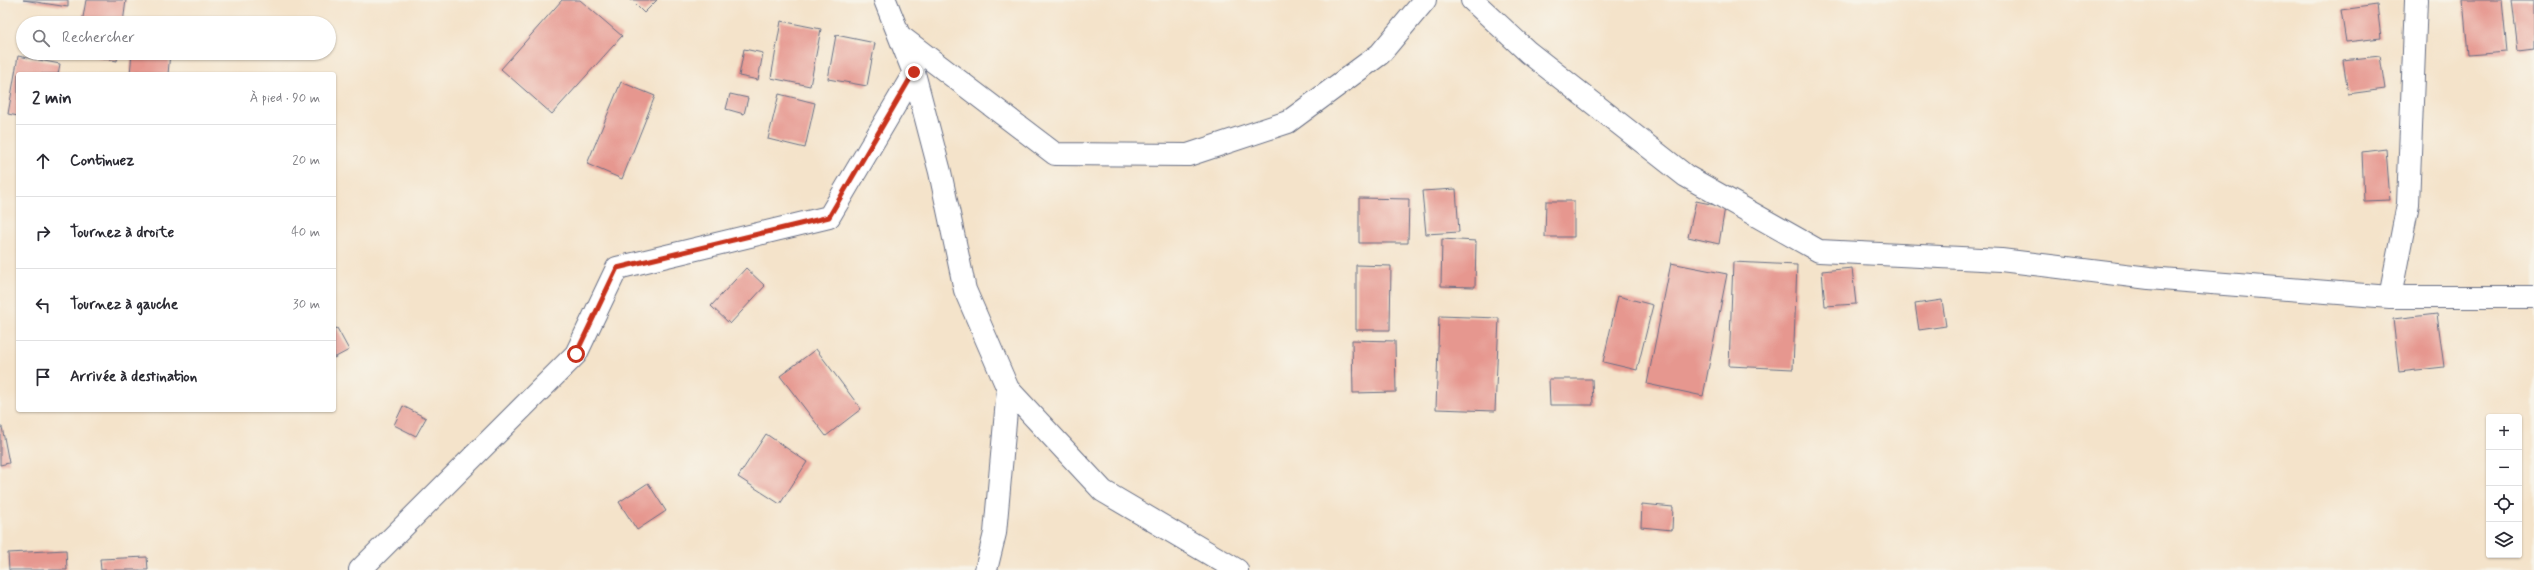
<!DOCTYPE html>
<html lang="fr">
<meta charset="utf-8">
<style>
:root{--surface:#fff;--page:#f2f2f3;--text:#2b2b33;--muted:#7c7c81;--line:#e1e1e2}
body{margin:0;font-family:Mynerve,sans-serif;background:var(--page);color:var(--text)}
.controls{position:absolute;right:12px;bottom:12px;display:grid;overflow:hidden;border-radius:4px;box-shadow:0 1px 3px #0004}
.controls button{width:36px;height:36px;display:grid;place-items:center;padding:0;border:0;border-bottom:1px solid var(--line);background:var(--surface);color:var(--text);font:20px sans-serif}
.stop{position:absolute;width:12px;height:12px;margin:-9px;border:3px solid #c8321e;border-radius:50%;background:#fff}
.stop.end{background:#c8321e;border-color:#fff;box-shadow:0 1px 4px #0008}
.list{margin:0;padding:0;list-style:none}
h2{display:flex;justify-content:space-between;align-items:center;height:52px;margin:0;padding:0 16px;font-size:17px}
h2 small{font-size:13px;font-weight:400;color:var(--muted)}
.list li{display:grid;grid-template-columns:26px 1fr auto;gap:12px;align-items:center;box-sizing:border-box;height:72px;padding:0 16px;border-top:1px solid var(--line)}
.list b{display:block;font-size:15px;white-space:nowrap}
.list em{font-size:13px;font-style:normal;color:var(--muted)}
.icon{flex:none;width:22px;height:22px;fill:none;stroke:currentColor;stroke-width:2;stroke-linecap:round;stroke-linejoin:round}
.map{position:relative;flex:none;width:2534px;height:570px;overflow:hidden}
.search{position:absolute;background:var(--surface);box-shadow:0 1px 3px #0004;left:16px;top:16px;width:320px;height:44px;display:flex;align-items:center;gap:10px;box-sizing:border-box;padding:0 14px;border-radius:22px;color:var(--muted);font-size:15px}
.panel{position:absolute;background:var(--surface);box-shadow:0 1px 3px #0004;left:16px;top:72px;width:320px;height:340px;border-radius:4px}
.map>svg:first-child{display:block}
.building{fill:#e6978f}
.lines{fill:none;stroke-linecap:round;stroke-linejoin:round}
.minor-casing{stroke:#676e84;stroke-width:24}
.minor{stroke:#fff;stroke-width:22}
.route{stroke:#c8321e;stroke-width:5}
</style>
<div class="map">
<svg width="2534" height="570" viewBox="0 0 2534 570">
<rect width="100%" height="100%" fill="#f7f3e8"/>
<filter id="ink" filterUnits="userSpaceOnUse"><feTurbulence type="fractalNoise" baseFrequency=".025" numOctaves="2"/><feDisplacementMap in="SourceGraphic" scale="8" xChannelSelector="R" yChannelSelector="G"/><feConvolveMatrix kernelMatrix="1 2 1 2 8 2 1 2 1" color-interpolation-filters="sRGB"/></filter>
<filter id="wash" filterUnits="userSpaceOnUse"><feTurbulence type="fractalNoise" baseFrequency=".012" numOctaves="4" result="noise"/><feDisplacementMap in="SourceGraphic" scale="16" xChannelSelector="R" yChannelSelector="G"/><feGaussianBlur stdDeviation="0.9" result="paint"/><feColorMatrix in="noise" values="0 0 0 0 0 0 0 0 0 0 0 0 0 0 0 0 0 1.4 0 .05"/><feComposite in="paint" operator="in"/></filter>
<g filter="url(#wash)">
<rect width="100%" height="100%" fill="#f4e3ca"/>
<g id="blocks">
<path class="building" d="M23 0H68V7Z
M86 0H126L123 23H82Z
M562 0H580L622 36 552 114 501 69Z
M631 0H657L644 13Z
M2463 0H2502L2507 52 2468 55Z
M2512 0H2534V49L2518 51Z
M2377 5 2381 38 2346 42 2341 10Z
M781 21 821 29 810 86 771 78Z
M836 35 875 43 867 86 828 79Z
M744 49 763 53 758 80 739 76Z
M77 53H118L117 61Z
M132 53H170L168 74H130Z
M18 56 60 64 58 74H18V116L8 114Z
M2380 56 2385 89 2348 94 2343 60Z
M621 82 655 96 622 179 587 164Z
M730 94 748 98 744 114 726 109Z
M779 94 815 103 805 148 768 139Z
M2386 149 2390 200 2364 201 2362 152Z
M1456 189 1459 232 1426 234 1422 191Z
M1359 198 1409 199 1408 243H1359Z
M1546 201H1574V237H1545Z
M1696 201 1725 207 1719 244 1688 237Z
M1442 239 1476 241 1475 287 1441 286Z
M1733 262 1797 265 1793 369 1729 366Z
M1671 263 1727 274 1703 396 1647 384Z
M1356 265 1391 266 1390 330H1356Z
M746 268 765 286 730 324 711 306Z
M1852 268 1856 304 1825 306 1822 271Z
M1618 296 1653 305 1637 370 1603 362Z
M1942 300 1946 326 1919 330 1915 304Z
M2437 314 2444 367 2399 372 2393 319Z
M1439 316 1499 318 1495 411 1436 409Z
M337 328 349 350 334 358V329Z
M1352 340 1395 341 1396 392 1353 393Z
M816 349 861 409 826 436 780 376Z
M1549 379H1592L1593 405H1550Z
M403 406 426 418 416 436 394 425Z
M0 427H2L9 463 0 465Z
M766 434 807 462 780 504 738 477Z
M648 483 666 511 637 530 619 502Z
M1642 504 1673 507 1672 530 1641 527Z
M66 550 67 570H9L8 553Z
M147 557 148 570H101L100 559Z"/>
</g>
</g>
<g filter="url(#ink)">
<use href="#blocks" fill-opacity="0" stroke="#676e84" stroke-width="1"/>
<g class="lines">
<defs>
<path id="minor" d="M885 0 914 73 940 172 965 290 1008 389 1103 491 1237 570
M1472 0 1528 52 1686 176 1819 251 2001 260 2149 278 2390 297H2534
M900 36 1055 154 1188 155 1288 122 1380 54 1425 0
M2390 297 2408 204 2416 0
M360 570 576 354 617 268 829 217 914 73
M986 570 995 533 1008 389"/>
</defs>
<use href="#minor" class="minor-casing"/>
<use href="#minor" class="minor"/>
</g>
</g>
<g class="lines" filter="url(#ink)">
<path class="route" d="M576 354 617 268 829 217 914 72"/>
</g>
</svg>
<div class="controls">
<button>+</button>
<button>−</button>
<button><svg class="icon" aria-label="locate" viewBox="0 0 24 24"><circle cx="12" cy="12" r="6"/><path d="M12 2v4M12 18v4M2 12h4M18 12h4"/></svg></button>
<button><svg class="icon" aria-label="layers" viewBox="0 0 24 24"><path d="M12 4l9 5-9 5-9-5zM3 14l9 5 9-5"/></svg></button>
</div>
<div class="stop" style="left:576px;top:354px"></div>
<div class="stop end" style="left:914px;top:72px"></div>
<div class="search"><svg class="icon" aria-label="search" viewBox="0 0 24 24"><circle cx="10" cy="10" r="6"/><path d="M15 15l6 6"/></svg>Rechercher</div>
<section class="panel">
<h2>2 min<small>À pied · 90 m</small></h2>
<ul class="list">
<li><svg class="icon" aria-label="ahead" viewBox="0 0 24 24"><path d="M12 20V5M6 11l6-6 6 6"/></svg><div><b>Continuez</b></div><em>20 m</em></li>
<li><svg class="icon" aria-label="right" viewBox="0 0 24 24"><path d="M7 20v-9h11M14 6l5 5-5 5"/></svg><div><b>Tournez à droite</b></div><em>40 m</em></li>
<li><svg class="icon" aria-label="left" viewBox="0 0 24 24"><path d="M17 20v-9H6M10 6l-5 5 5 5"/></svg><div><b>Tournez à gauche</b></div><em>30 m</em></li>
<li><svg class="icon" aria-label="arrive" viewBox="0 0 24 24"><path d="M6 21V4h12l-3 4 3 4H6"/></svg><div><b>Arrivée à destination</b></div></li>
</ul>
</section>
</div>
